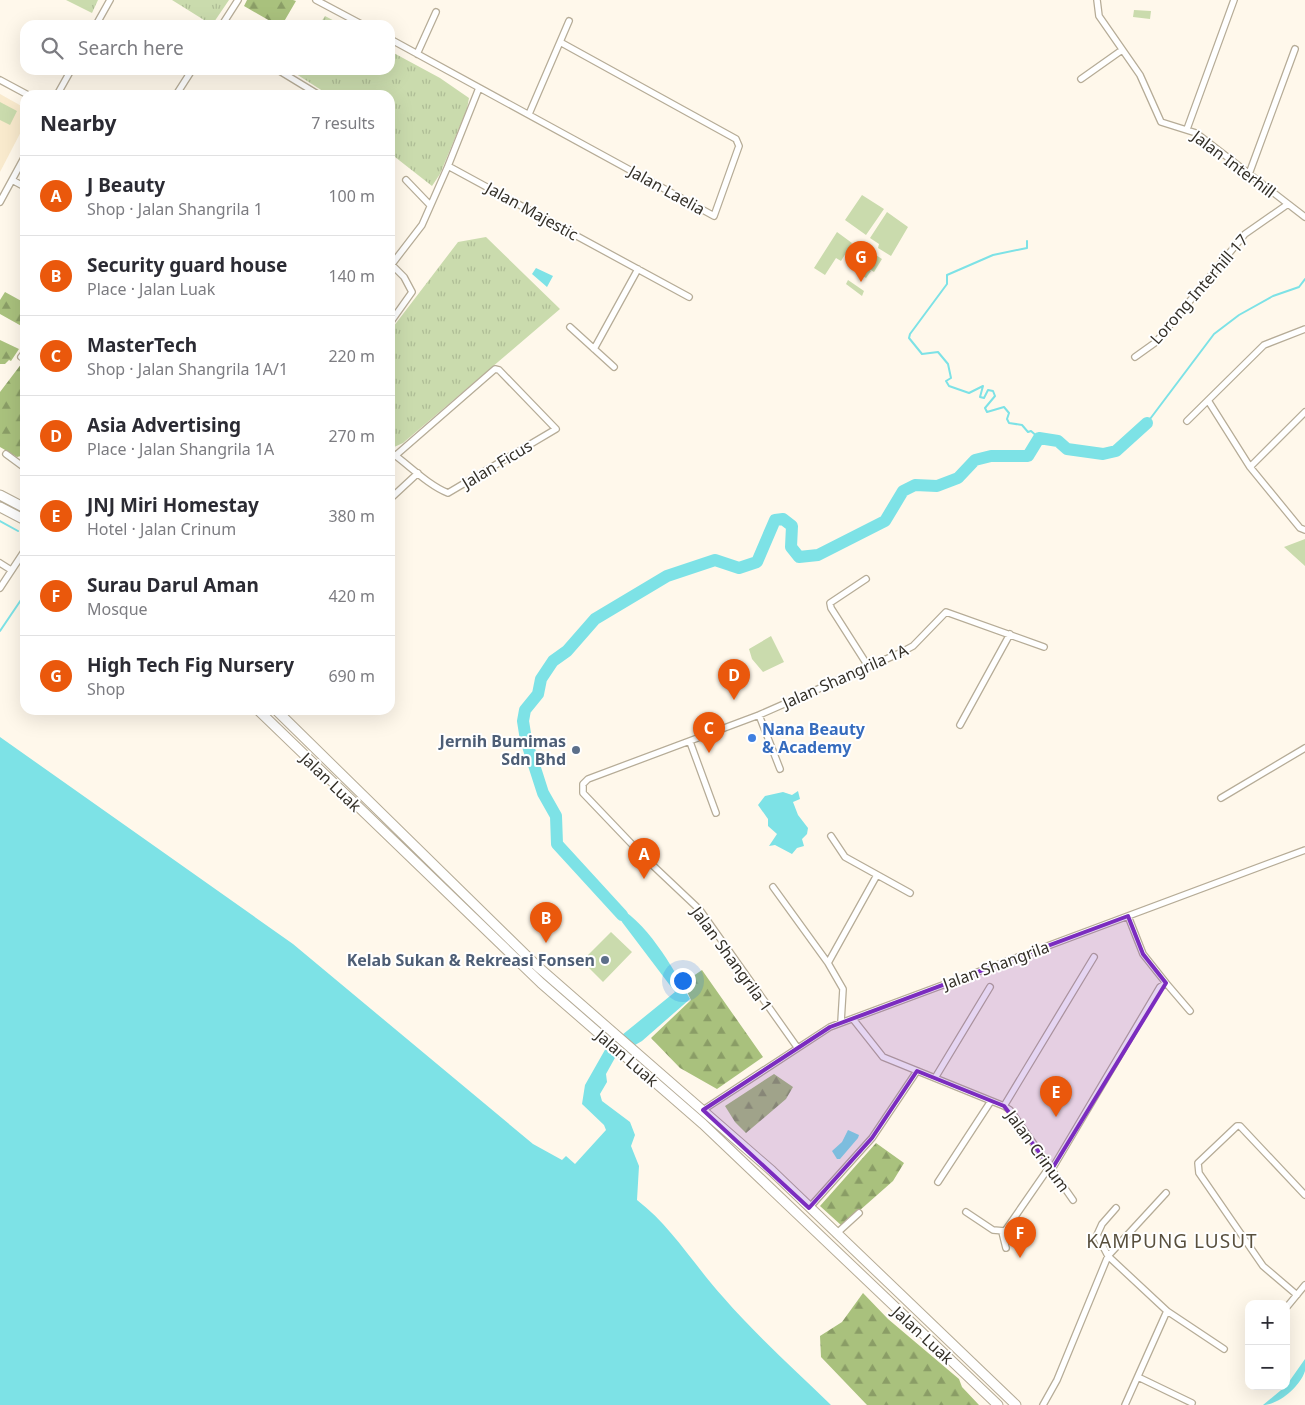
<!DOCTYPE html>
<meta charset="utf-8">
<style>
:root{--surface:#fff;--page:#f7f7f7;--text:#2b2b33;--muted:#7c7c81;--line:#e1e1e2;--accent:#ea580c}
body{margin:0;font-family:"Noto Sans",sans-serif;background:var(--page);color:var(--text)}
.controls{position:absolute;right:15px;bottom:15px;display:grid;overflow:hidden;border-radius:10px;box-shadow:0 5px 20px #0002}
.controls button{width:45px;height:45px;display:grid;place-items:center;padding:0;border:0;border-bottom:1px solid var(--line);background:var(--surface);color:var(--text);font:25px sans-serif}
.you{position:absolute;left:682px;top:980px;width:18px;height:18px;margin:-12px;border:4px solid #fff;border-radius:50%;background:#1a73e8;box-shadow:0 0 0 8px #1a73e833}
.badge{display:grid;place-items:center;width:32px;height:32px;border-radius:50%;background:var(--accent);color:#fff;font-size:16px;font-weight:700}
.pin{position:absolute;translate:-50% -41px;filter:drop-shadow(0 1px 2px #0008)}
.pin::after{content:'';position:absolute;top:26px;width:18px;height:15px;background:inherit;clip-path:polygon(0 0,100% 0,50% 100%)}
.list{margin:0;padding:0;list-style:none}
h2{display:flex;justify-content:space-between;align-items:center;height:65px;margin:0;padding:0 20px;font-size:21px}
h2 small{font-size:16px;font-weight:400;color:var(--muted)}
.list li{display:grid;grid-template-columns:32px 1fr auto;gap:15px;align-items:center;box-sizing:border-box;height:80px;padding:0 20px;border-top:1px solid var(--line)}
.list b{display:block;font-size:19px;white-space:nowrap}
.list p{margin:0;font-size:16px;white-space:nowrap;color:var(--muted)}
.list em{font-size:16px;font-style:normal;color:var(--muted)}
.icon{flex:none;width:28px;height:28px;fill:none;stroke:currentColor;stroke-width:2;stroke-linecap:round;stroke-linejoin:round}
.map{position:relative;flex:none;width:1305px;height:1405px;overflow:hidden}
.search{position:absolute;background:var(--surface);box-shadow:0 5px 20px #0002;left:20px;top:20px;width:375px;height:55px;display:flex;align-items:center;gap:12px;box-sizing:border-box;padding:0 18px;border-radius:15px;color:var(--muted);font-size:19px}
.panel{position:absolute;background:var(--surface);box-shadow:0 5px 20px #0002;left:20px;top:90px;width:375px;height:625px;border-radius:15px}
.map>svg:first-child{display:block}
.built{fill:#f9eacd}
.grass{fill:url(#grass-tufts)}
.forest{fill:url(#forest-firs)}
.green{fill:#cadbad}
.water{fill:#7de2e6}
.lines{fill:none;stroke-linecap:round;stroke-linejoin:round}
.stream{stroke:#7de2e6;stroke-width:2}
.river{stroke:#7de2e6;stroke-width:12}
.street-casing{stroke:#b6ac97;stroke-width:8}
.primary-casing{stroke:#b6ac97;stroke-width:11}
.street{stroke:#fff;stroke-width:5.5}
.primary{stroke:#fff;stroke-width:9}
.marked{fill:#7b2cbf;fill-opacity:0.2;stroke:#7b2cbf;stroke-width:4;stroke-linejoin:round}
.shop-dot{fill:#3f7fe0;stroke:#fff;stroke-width:2}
.service-dot{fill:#5c6f8a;stroke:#fff;stroke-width:2}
.labels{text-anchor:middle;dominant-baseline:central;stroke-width:4;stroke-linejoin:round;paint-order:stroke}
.street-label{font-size:16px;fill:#343028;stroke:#fff}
.shop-label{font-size:16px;font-weight:bold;fill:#366cbe;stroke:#fff;text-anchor:start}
.service-label{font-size:16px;font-weight:bold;fill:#4e5e75;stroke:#fff;text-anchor:end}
.quarter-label{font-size:19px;letter-spacing:1px;fill:#59503e;stroke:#fff}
</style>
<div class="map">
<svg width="1305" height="1405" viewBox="0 0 1305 1405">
<defs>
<pattern id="grass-tufts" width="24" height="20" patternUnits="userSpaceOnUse" patternTransform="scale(1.25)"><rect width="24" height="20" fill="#cadbad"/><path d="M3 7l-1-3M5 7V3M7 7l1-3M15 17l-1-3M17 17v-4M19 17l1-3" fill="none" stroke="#aebc95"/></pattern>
<pattern id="forest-firs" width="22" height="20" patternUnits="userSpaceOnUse" patternTransform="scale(1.25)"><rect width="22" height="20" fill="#a9c17d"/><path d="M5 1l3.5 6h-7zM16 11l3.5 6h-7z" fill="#8a9d66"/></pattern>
</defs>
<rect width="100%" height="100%" fill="#fff8eb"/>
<path class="built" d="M0 94 25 108V124L0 172Z"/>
<path class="grass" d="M66 0H98L92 13Z
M172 0H229L212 25Z
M325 16 342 25H319Z
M390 51 440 78 469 98 467 109 440 174 432 186 395 157 390 162V95H329L293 72 390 70Z
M486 237 560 309 403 443 392 448 390 445V331L458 242Z"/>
<path class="forest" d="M247 0H293L296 1 282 25H277L244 6Z
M5 292 25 303V328L0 314V300Z
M0 340 19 349 11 361 9 360 5 364H0Z
M25 359V455L17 457 0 447V392Z
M702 970 763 1057 717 1089 680 1068 651 1038 691 1000 683 983Z
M774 1074 793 1087 786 1099 746 1133 735 1122 725 1106Z
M876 1143 904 1163 893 1181 842 1226 820 1206Z
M863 1293 888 1319 959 1379 962 1387 979 1405H867L821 1357 820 1336 842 1322Z"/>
<path class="green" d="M1134 10 1151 11 1150 19 1133 17Z
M0 102 17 111 10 125 0 120Z
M862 195 884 209 866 235 845 220Z
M887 212 908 227 891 256 878 248 879 244 870 238Z
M837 232 852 243 841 261 836 258 825 275 814 268Z
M857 243 882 259 874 272 863 265 871 271 866 278 856 271 861 264 849 255Z
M848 280 864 291 862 296 846 284Z
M1305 539V566L1284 547Z
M771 636 784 662 763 672 752 659 749 649Z
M611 932 632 952 603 982 582 961Z"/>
<path class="water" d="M536 268 553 276 547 287 532 274Z
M0 737 293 944 533 1144 562 1160 566 1156 575 1164 606 1130 604 1125 582 1104 585 1085 606 1048 675 992 622 922 612 903C647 921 672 966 690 999L642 1041 616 1056 606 1074 607 1082 600 1094 602 1101 630 1122 635 1135 631 1146 639 1166 637 1200C671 1226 694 1265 723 1297 756 1335 794 1369 831 1405H0Z
M798 791 800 799 793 802 798 815 808 828 807 834 802 839 804 846 797 848 792 854 775 845 769 846 777 834 768 826V819L758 805 765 796 783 792 792 795Z
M848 1130 859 1135 858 1138 840 1159H837L832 1151 842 1142Z
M1305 1359C1305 1363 1305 1368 1305 1371 1300 1387 1278 1405 1263 1405L1286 1386Z"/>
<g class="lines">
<path class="stream" d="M1027 241V248L993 255 947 275V284L910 334 909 338 922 354 938 352 948 364 951 378 946 381 949 386 969 393 983 386 980 397 984 398 988 390 993 391 995 396 985 408 987 412 1004 407 1009 413 1007 419 1009 423 1022 425 1028 432 1031 431 1039 438
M1147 423 1214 334 1239 315 1273 296 1299 287 1305 279
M0 521 18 531
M0 631 25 594"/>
<path class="river" d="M622 915 557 844 556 816 543 793 526 740 523 721 525 710 538 694 541 679 553 661 567 651 595 619 667 576 715 560 739 568 757 562 775 520 783 519 792 526 791 547 799 557 818 555 885 521 903 491 915 485 937 486 958 478 975 460 991 456H1028L1039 438 1058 441 1067 449 1103 454 1116 451 1147 423"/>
<defs>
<path id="street" d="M316 0 363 25
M1097 0 1099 16 1140 75 1161 122 1196 133 1305 217
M96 25 110 0
M222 25 238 0
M390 39 714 216 739 146 736 139 560 42
M417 54 436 12
M278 70 319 95
M1081 79 1122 50
M0 80 28 95
M479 88 448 166 689 297
M57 95 71 70
M176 95 192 70
M529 114 569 21
M1187 129 1234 0
M1249 174 1295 49
M12 180 25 187
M406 180 429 204
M0 202 25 156
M392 264 422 225 448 166
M390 323 412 292 404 277 390 263
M570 327 614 367
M594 349 638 269
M21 357 25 352
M1135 357 1156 342 1245 234 1288 204
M1209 402 1250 467 1300 528 1305 530
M1187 421 1264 345 1305 329
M390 452 392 453C410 466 428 485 448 493L556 429 499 370 495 369 395 456
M6 454 25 468
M1250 467 1305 412
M390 499 418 473
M0 563 11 570
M866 579 830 603 831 608 868 666
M0 588 25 550
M759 715 780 769
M960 725 1010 634
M690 742 716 813
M1221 798 1305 748
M831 836 845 857 910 893
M773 887 828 963
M1166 983 1190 1011
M853 1019 883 1057 1004 1106 1010 1110 1073 1200
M841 1022 843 989 828 963 877 875
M797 1047 700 910 646 859 583 793V784L588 779 759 715 900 653 913 646 946 612 1044 647
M935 1078 990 987
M1004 1106 1094 957
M703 1110 830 1027 1305 850
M1052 1169 1160 987 1166 983 1143 954 1128 916
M938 1182 991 1101
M809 1208 872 1138 917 1071
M1116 1208 1102 1224 1097 1235 1108 1256 1167 1311 1224 1349
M966 1212 993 1230 1005 1231 1050 1166
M1002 1232 1006 1248
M836 1234 859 1213
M1297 1295 1263 1266 1199 1173 1198 1163 1237 1126H1240L1305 1195
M1286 1308 1305 1285
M1138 1377 1192 1403
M1043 1405 1057 1380 1108 1256 1166 1193
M1125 1405 1167 1311"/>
<path id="primary" d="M0 495 25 508
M0 507 25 520
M258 710 541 983 703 1124 998 1405
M276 710 537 966 772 1171 1016 1405"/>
</defs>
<use href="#street" class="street-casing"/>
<use href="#primary" class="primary-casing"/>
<use href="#street" class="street"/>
<use href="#primary" class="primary"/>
</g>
<path class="marked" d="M1128 916 1143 954 1166 983 1052 1169 1004 1106 917 1071 872 1138 809 1208 703 1110 830 1027Z"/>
<circle class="shop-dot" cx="752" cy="738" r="5"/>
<g class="service-dot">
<circle cx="576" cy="750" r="5"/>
<circle cx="605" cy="960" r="5"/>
</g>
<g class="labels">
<g class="street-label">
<text transform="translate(1234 164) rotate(37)">Jalan Interhill</text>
<text transform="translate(667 190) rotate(29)">Jalan Laelia</text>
<text transform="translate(532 211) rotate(29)">Jalan Majestic</text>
<text transform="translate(1199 289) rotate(-49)">Lorong Interhill 17</text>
<text transform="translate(497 464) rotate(-31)">Jalan Ficus</text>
<text transform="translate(845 676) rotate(-24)">Jalan Shangrila 1A</text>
<text transform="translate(331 782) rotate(44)">Jalan Luak</text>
<text transform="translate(732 959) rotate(54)">Jalan Shangrila 1</text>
<text transform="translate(996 965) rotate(-20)">Jalan Shangrila</text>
<text transform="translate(627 1058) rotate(41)">Jalan Luak</text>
<text transform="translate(1038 1151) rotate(54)">Jalan Crinum</text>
<text transform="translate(923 1335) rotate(43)">Jalan Luak</text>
</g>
<g class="shop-label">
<text x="762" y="729">Nana Beauty<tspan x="762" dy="18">&amp; Academy</tspan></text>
</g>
<g class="service-label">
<text x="566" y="741">Jernih Bumimas<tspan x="566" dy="18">Sdn Bhd</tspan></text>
<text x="595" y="960">Kelab Sukan &amp; Rekreasi Fonsen</text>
</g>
<g class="quarter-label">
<text x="1172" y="1241">KAMPUNG LUSUT</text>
</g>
</g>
</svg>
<div class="controls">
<button>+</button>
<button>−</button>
</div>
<div class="you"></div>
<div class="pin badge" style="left:644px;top:879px">A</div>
<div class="pin badge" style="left:546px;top:943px">B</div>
<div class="pin badge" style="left:709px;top:753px">C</div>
<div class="pin badge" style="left:734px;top:700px">D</div>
<div class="pin badge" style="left:1056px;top:1117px">E</div>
<div class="pin badge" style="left:1020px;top:1258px">F</div>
<div class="pin badge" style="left:861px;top:282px">G</div>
<div class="search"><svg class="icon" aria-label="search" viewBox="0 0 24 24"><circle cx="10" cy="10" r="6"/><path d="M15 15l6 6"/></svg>Search here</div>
<section class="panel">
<h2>Nearby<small>7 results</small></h2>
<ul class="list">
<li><span class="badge">A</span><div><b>J Beauty</b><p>Shop · Jalan Shangrila 1</p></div><em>100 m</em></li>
<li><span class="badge">B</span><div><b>Security guard house</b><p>Place · Jalan Luak</p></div><em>140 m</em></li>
<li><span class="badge">C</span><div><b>MasterTech</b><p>Shop · Jalan Shangrila 1A/1</p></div><em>220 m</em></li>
<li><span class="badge">D</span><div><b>Asia Advertising</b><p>Place · Jalan Shangrila 1A</p></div><em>270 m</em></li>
<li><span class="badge">E</span><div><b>JNJ Miri Homestay</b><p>Hotel · Jalan Crinum</p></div><em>380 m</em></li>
<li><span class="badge">F</span><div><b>Surau Darul Aman</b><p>Mosque</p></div><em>420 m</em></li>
<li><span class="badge">G</span><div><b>High Tech Fig Nursery</b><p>Shop</p></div><em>690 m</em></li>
</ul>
</section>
</div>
